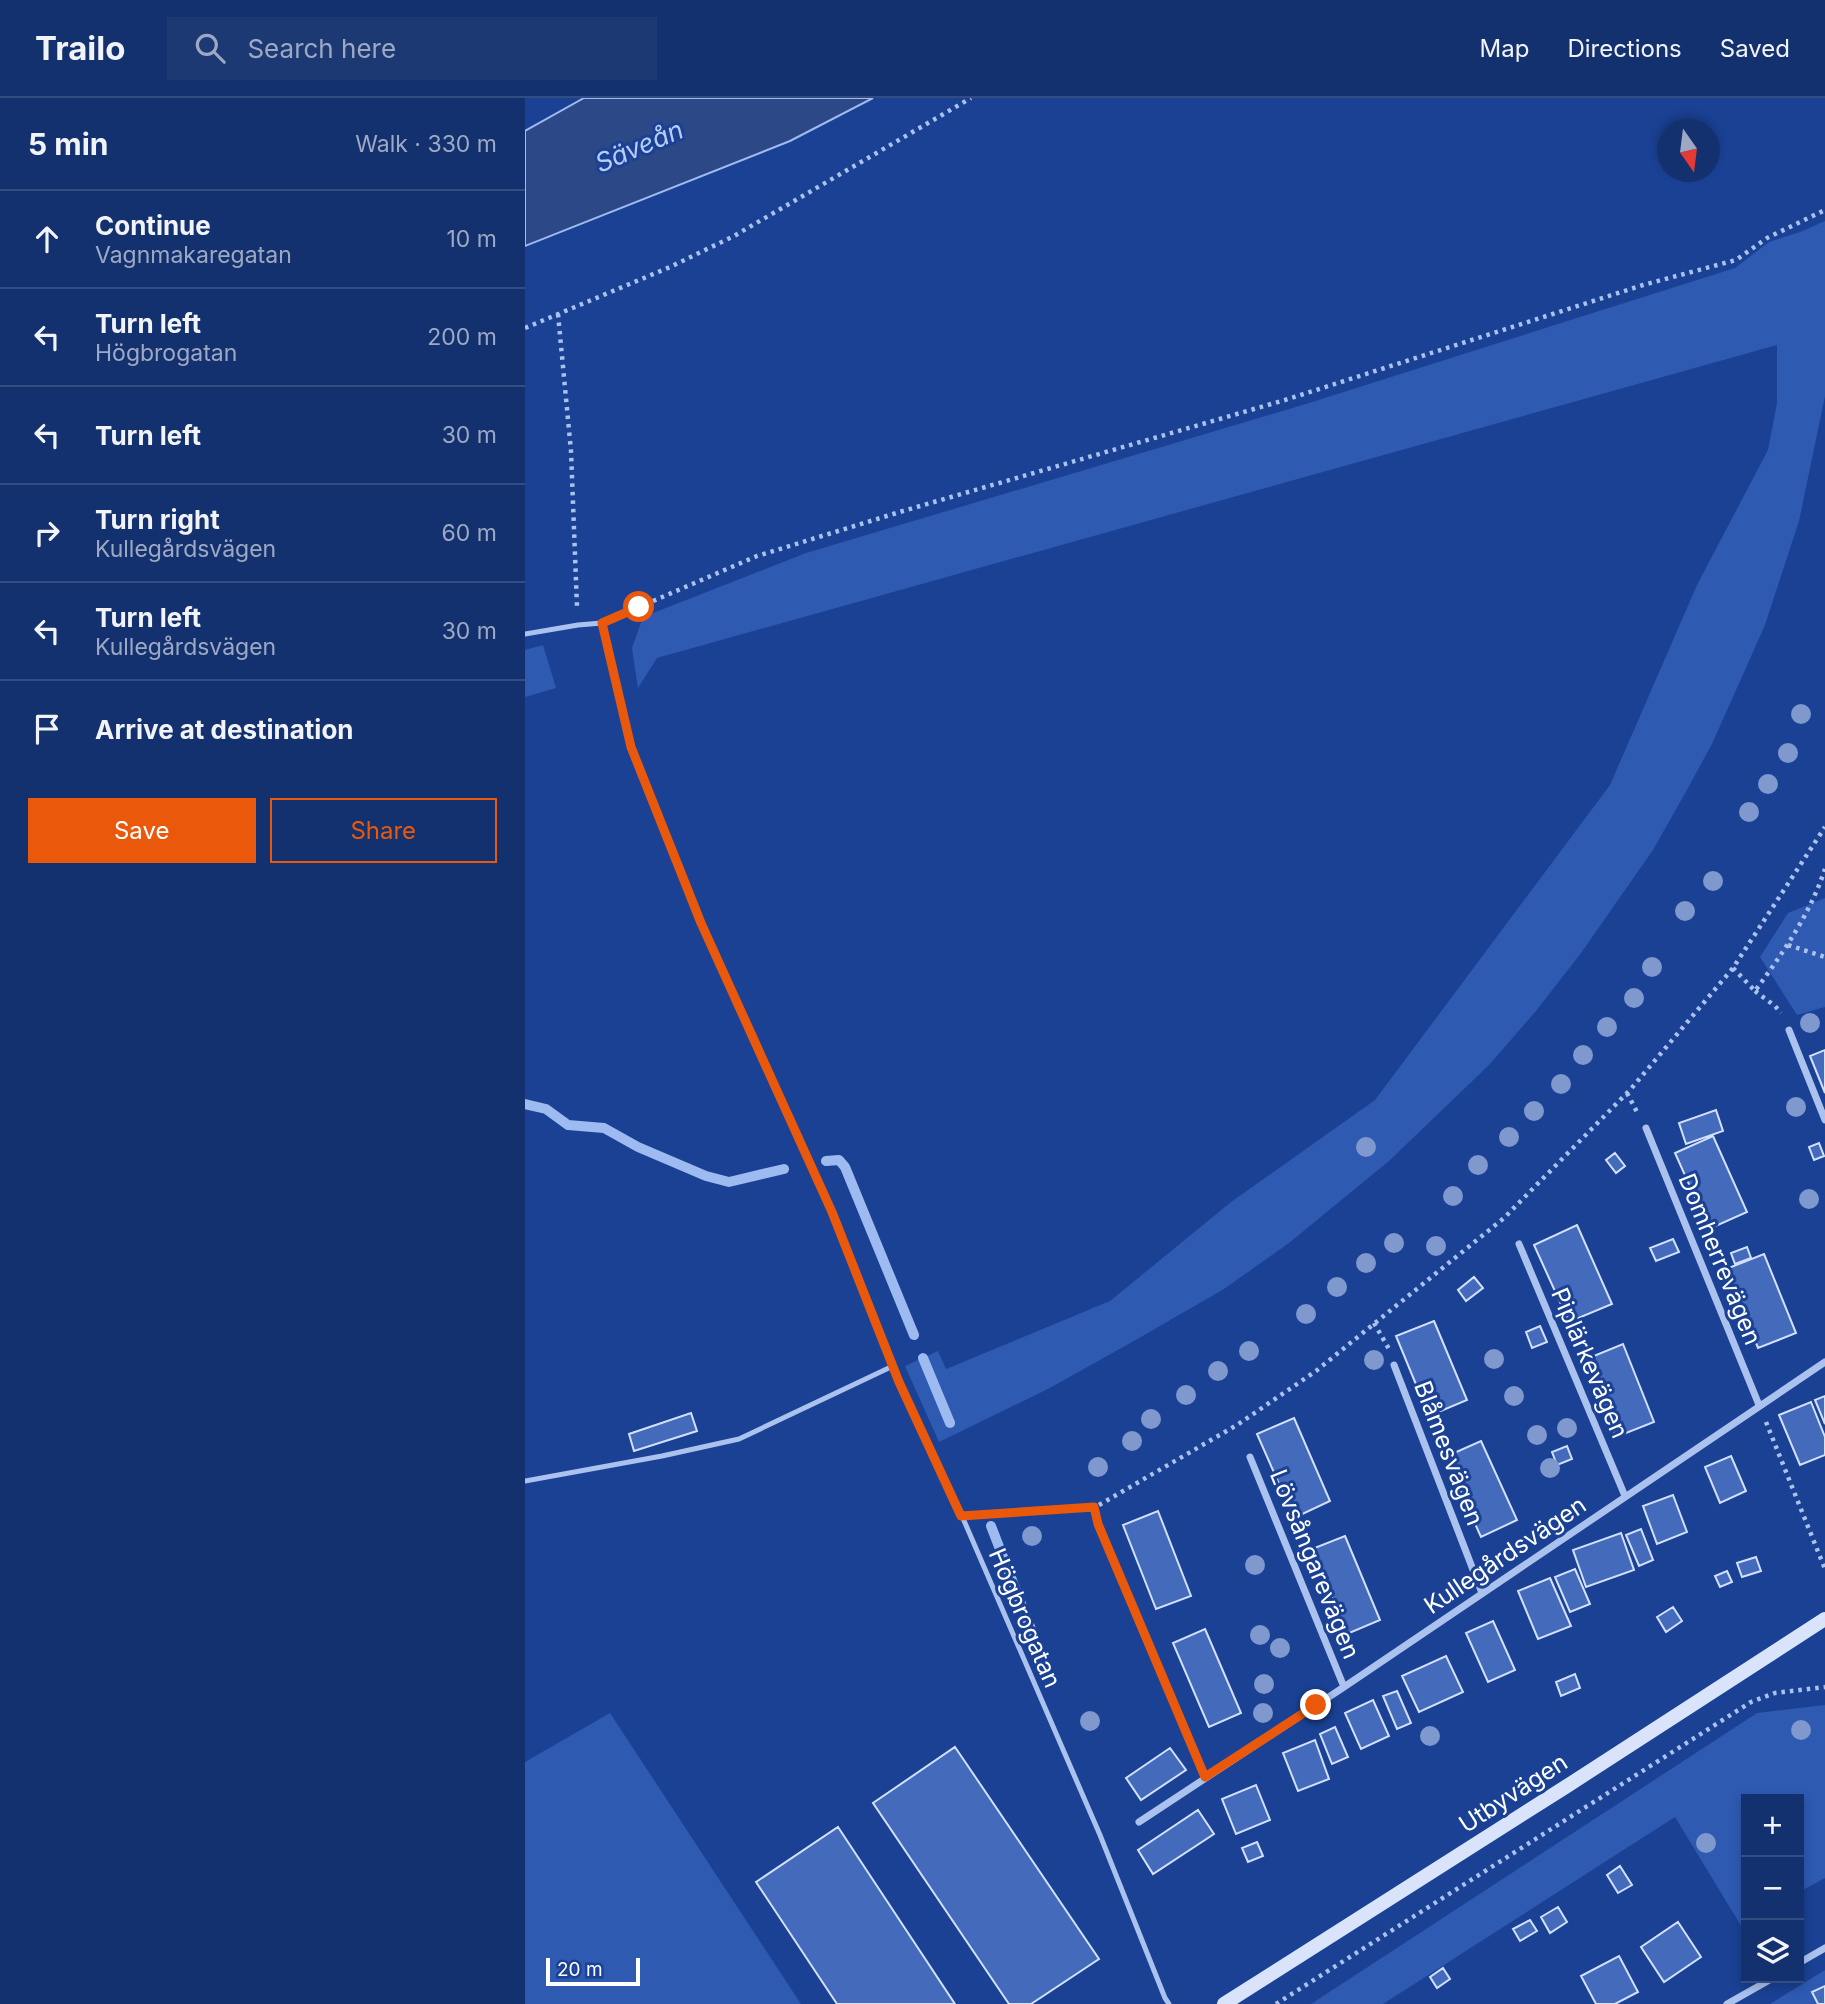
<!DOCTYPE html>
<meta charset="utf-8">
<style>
:root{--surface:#14316f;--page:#1d3974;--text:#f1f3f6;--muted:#9da9c3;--line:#334c82;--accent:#ea580c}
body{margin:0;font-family:Inter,sans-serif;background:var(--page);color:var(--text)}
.controls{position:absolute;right:21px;bottom:21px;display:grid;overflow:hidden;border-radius:0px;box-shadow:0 4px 10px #0003}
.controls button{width:63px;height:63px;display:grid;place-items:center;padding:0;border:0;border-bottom:2px solid var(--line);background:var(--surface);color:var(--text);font:35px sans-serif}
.compass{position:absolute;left:1132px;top:21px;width:63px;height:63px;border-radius:50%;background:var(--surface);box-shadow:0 4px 10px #0003;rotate:166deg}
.scale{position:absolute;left:21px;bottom:18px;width:94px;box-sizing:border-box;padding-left:7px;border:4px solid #fff;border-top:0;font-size:19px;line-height:24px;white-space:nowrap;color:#fff;-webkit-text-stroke:5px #1a4194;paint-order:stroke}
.stop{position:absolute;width:21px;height:21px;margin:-16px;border:5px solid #ea580c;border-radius:50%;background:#fff}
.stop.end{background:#ea580c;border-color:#fff;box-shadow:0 2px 7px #0008}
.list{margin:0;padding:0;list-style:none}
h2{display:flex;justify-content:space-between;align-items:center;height:91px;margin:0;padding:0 28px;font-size:30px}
h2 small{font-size:23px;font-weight:400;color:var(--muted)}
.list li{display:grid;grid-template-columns:46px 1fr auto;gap:21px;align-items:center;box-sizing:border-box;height:98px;padding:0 28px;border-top:2px solid var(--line)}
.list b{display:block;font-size:26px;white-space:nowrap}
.list p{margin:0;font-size:23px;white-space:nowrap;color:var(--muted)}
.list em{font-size:23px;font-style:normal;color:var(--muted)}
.actions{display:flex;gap:14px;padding:21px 28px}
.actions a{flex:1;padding:16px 0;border:2px solid var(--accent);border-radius:0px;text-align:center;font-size:24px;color:var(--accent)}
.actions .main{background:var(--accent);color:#fff}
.icon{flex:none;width:38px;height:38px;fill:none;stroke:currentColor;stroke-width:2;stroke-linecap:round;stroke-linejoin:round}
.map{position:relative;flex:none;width:1300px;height:1906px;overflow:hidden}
header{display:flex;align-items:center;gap:42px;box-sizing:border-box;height:98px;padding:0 35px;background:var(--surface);border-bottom:2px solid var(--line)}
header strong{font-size:33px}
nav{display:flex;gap:38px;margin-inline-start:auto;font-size:24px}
.search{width:490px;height:63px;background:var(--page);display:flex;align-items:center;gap:18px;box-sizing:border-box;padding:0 24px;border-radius:0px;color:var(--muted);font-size:26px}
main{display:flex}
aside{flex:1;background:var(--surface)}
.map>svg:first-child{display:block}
.green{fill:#2e5ab2}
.water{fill:#2c4886;stroke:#9ebbf1;stroke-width:2}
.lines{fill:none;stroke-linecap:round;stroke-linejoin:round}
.stream{stroke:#9ebbf1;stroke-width:10}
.building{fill:#436abb;stroke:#d2e0fb;stroke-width:2}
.path{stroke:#abc2ef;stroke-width:4.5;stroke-dasharray:3.5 5;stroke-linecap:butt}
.lane{stroke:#abc2ef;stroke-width:5}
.street{stroke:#abc2ef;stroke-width:7}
.secondary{stroke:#d9e4fb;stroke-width:14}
.tree{fill:#7f98cd}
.route{stroke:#ea580c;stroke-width:9}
.labels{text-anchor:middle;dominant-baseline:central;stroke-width:6;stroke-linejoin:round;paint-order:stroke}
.street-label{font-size:24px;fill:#fff;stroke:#1a4194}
.water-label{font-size:26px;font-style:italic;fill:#b8cdf6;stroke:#1a4194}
</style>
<header>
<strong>Trailo</strong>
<div class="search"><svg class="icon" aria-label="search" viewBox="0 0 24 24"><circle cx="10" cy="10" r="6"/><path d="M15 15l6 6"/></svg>Search here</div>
<nav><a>Map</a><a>Directions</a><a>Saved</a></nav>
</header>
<main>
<aside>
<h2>5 min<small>Walk · 330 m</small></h2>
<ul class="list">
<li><svg class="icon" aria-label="ahead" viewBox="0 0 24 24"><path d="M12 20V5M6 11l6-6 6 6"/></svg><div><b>Continue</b><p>Vagnmakaregatan</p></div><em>10 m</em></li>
<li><svg class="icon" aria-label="left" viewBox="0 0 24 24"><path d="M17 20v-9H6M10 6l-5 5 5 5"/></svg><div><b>Turn left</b><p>Högbrogatan</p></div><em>200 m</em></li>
<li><svg class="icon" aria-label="left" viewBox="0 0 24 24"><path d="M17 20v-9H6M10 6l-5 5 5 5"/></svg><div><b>Turn left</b></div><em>30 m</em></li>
<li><svg class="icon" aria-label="right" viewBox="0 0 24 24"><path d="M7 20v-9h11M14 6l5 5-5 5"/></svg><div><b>Turn right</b><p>Kullegårdsvägen</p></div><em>60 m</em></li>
<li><svg class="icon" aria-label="left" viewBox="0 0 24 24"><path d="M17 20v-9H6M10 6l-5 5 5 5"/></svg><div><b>Turn left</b><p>Kullegårdsvägen</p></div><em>30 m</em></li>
<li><svg class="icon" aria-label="arrive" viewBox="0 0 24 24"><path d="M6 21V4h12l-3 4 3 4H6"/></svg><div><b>Arrive at destination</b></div></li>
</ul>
<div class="actions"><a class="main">Save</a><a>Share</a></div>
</aside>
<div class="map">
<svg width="1300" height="1906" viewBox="0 0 1300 1906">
<rect width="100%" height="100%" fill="#1a4194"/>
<path class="green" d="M1300 123V298L1274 423 1240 527 1187 646 1158 699 1128 752 1056 855 1011 913 964 967 864 1063 764 1145 699 1191 609 1243 521 1292 414 1344 380 1268 413 1253 421 1271 585 1203 706 1104 850 1002 1085 687 1172 487 1243 352 1252 305V247L132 560 113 590 107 550 118 519 281 455 784 305 1210 170 1244 144 1275 134Z
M18 547 31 590 0 599V552Z
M1300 800V909L1272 917 1235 859 1263 815Z
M1300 1607V1780L1274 1794V1701H1221V1836L1150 1719 858 1906H786L1232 1615Z
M85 1615 276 1906H0V1664Z
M1300 1872V1906H1245Z"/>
<path class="water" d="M59 0H348L265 43 0 148V33Z"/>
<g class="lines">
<path class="stream" d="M0 1006 21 1011 43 1027 79 1030 113 1049 181 1078 204 1084 259 1071
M301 1063 314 1062 320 1069 389 1237
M398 1260 425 1325
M466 1428 509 1539"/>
</g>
<path class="building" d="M1300 952V995L1285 958Z
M1191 1012 1198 1033 1161 1046 1154 1025Z
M1188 1038 1222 1114 1184 1131 1150 1055Z
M1294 1045 1299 1058 1289 1062 1284 1049Z
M1090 1055 1100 1068 1091 1075 1081 1062Z
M1052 1127 1087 1206 1044 1224 1009 1147Z
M1148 1141 1154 1154 1131 1163 1125 1150Z
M1222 1149 1226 1160 1210 1166 1206 1155Z
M1239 1156 1271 1235 1233 1250 1201 1171Z
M949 1179 958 1190 941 1203 933 1192Z
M909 1223 942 1302 904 1318 871 1238Z
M1015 1228 1022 1244 1007 1250 1001 1234Z
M1098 1246 1129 1324 1091 1339 1059 1262Z
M1300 1298V1326L1290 1302Z
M1286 1304 1300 1339V1357L1275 1367 1254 1317Z
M166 1315 172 1333 109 1353 104 1336Z
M769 1320 805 1403 769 1420 732 1336Z
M956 1343 992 1422 956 1439 920 1359Z
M1042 1348 1047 1361 1032 1367 1027 1354Z
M1206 1358 1221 1393 1195 1405 1180 1369Z
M1148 1397 1162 1434 1132 1446 1118 1408Z
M633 1413 666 1498 631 1511 598 1427Z
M1116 1431 1128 1462 1114 1468 1101 1437Z
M1096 1435 1109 1472 1061 1489 1048 1452Z
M820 1438 855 1522 822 1536 787 1451Z
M1231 1459 1236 1473 1217 1479 1212 1465Z
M1050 1471 1065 1506 1045 1514 1030 1479Z
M1202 1473 1207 1484 1195 1489 1190 1478Z
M1025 1480 1046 1528 1013 1541 993 1493Z
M1148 1509 1157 1523 1141 1534 1132 1519Z
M968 1523 990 1572 963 1584 941 1535Z
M680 1531 716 1615 684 1629 648 1545Z
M921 1558 938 1594 894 1614 877 1578Z
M1050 1576 1055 1590 1036 1598 1031 1584Z
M872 1593 886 1625 872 1631 858 1598Z
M848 1602 864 1638 836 1651 820 1615Z
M810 1629 823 1659 807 1666 795 1636Z
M790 1642 804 1681 773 1693 758 1655Z
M430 1649 574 1861 506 1906H484L348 1705Z
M645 1650 661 1672 616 1702 601 1680Z
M731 1687 745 1722 711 1736 697 1701Z
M673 1712 689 1736 628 1776 613 1752Z
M313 1729 430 1906H312L231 1784Z
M732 1744 738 1758 723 1764 717 1750Z
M1095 1768 1107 1787 1093 1795 1082 1777Z
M1033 1809 1042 1824 1025 1835 1016 1819Z
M1005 1822 1012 1833 995 1843 988 1831Z
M1153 1824 1176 1859 1139 1884 1116 1849Z
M1094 1858 1113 1894 1090 1906H1071L1056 1878Z
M918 1870 925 1881 912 1890 905 1879Z
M1300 1888V1906H1293L1287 1894Z"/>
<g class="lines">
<path class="path" d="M33 216 46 353 52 509
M0 230 145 169 209 138 446 0
M128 503 232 458 378 413 760 302 1118 187 1211 162 1242 140 1300 112
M1263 847 1300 859
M1208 870 1230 893C1258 855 1285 816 1300 771
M1230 893 1250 908 1256 915
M1102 995 1113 1016
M849 1225 864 1251
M1241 1324 1300 1471
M574 1407 712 1327 791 1273 979 1120 1105 992 1208 870 1300 729
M455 1416 561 1410
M751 1906 1226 1604 1250 1595 1300 1589"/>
<path class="lane" d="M77 525 106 649 176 825 307 1114 374 1284 437 1418 575 1737 640 1900 644 1906
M0 536 53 527 77 525 114 509
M0 1383 137 1358 214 1341 368 1268"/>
<path class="street" d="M1264 932 1300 1022
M1121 1030 1234 1307
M994 1146 1100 1398
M869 1267 957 1495
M725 1359 819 1589
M573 1426 680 1679
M614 1724 819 1589 1300 1264
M1274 1865 1300 1850
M1202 1906 1248 1880"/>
<path class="secondary" d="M699 1906 1042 1688 1300 1521"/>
</g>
<g class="tree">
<circle cx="1276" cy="616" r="10"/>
<circle cx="1263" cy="655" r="10"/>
<circle cx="1243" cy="686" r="10"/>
<circle cx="1224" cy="714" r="10"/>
<circle cx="1188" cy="783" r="10"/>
<circle cx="1160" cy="813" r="10"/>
<circle cx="1127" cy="869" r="10"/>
<circle cx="1109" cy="900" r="10"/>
<circle cx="1285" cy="925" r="10"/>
<circle cx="1082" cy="929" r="10"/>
<circle cx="1058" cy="957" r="10"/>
<circle cx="1036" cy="986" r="10"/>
<circle cx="1271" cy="1009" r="10"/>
<circle cx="1009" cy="1013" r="10"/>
<circle cx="984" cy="1039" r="10"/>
<circle cx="841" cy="1049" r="10"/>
<circle cx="953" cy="1067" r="10"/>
<circle cx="928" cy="1098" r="10"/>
<circle cx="1284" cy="1101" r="10"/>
<circle cx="869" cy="1145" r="10"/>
<circle cx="911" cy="1148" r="10"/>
<circle cx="841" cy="1165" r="10"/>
<circle cx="812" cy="1189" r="10"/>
<circle cx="781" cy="1216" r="10"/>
<circle cx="724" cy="1253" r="10"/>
<circle cx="969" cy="1261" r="10"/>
<circle cx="849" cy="1262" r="10"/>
<circle cx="693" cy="1273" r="10"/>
<circle cx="661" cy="1297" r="10"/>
<circle cx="989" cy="1298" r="10"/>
<circle cx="626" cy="1321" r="10"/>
<circle cx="1042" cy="1330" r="10"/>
<circle cx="1012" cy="1337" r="10"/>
<circle cx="607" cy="1343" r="10"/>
<circle cx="573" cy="1369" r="10"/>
<circle cx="1025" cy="1370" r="10"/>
<circle cx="507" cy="1438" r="10"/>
<circle cx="730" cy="1467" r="10"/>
<circle cx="735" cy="1537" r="10"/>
<circle cx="755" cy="1550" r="10"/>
<circle cx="739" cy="1586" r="10"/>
<circle cx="738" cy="1615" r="10"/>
<circle cx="565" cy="1623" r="10"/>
<circle cx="1276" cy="1632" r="10"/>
<circle cx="905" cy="1638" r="10"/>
<circle cx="1181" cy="1745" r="10"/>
</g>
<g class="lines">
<path class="route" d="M114 509 77 525 106 649 176 825 307 1114 374 1284 436 1418 569 1409 573 1426 680 1679 791 1607"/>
</g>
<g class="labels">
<g class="street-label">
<text transform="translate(1195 1161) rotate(68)">Domherrevägen</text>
<text transform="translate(1065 1265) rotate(67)">Piplärkevägen</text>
<text transform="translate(924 1355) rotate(69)">Blåmesvägen</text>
<text transform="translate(980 1457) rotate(-34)">Kullegårdsvägen</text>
<text transform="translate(790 1466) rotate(68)">Lövsångarevägen</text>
<text transform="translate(500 1520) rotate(67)">Högbrogatan</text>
<text transform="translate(988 1695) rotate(-33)">Utbyvägen</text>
</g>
<g class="water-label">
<text transform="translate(114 48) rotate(-23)">Säveån</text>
</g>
</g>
</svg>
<div class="controls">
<button>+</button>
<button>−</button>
<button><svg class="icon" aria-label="layers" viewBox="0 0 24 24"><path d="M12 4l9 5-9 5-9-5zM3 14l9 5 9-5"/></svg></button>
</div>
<svg class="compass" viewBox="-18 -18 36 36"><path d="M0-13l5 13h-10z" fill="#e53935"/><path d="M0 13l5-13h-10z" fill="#9da9c3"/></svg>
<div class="scale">20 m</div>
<div class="stop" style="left:114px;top:509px"></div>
<div class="stop end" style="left:791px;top:1607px"></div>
</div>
</main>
